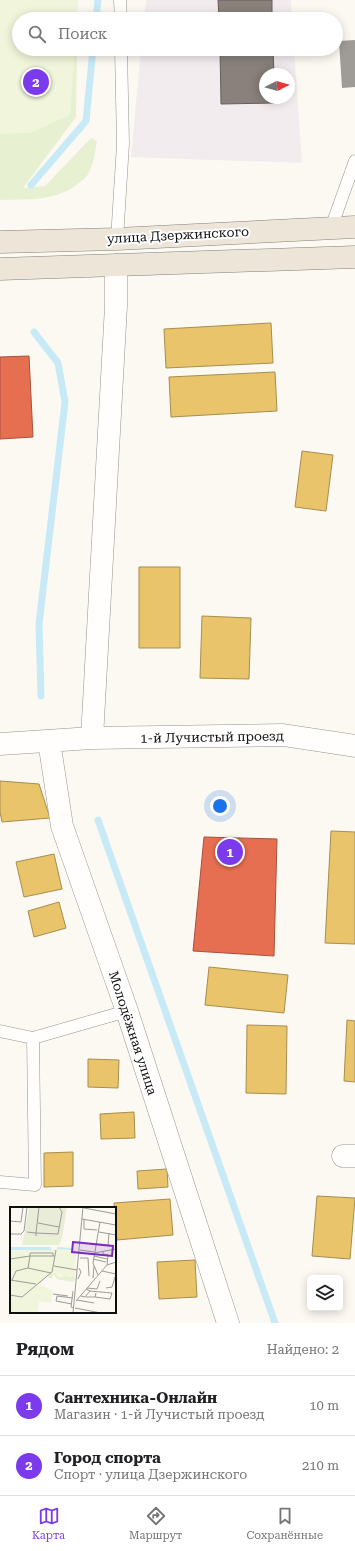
<!DOCTYPE html>
<html lang="ru">
<meta charset="utf-8">
<style>
:root{--surface:#fff;--page:#f2f2f2;--text:#202124;--muted:#757577;--line:#e0e0e0;--accent:#7c3aed}
body{margin:0;font-family:"Roboto Serif",serif;background:var(--page);color:var(--text)}
.controls{position:absolute;right:12px;bottom:12px;display:grid;overflow:hidden;border-radius:6px;box-shadow:0 2px 10px #0003}
.controls button{width:36px;height:36px;display:grid;place-items:center;padding:0;border:0;border-bottom:1px solid var(--line);background:var(--surface);color:var(--text);font:20px sans-serif}
.compass{position:absolute;left:259px;top:68px;width:36px;height:36px;border-radius:50%;background:var(--surface);box-shadow:0 2px 10px #0003;rotate:84deg}
.you{position:absolute;left:220px;top:806px;width:14px;height:14px;margin:-10px;border:3px solid #fff;border-radius:50%;background:#1a73e8;box-shadow:0 0 0 6px #1a73e833}
.badge{display:grid;place-items:center;width:26px;height:26px;border-radius:50%;background:var(--accent);color:#fff;font-size:13px;font-weight:700}
.pin{position:absolute;translate:-50% -50%;border:2px solid #fff;box-shadow:0 1px 4px #0006}
.list{margin:0;padding:0;list-style:none}
h2{display:flex;justify-content:space-between;align-items:center;height:52px;margin:0;padding:0 16px;font-size:17px}
h2 small{font-size:13px;font-weight:400;color:var(--muted)}
.list li{display:grid;grid-template-columns:26px 1fr auto;gap:12px;align-items:center;box-sizing:border-box;height:60px;padding:0 16px;border-top:1px solid var(--line)}
.list b{display:block;font-size:15px;white-space:nowrap}
.list p{margin:0;font-size:13px;white-space:nowrap;color:var(--muted)}
.list em{font-size:13px;font-style:normal;color:var(--muted)}
.icon{flex:none;width:22px;height:22px;fill:none;stroke:currentColor;stroke-width:2;stroke-linecap:round;stroke-linejoin:round}
.map{position:relative;flex:none;width:355px;height:1323px;overflow:hidden}
.search{position:absolute;background:var(--surface);box-shadow:0 2px 10px #0003;left:12px;right:12px;top:12px;height:44px;display:flex;align-items:center;gap:10px;box-sizing:border-box;padding:0 14px;border-radius:22px;color:var(--muted);font-size:15px}
.sheet{height:172px;background:var(--surface)}
nav{display:flex;justify-content:space-around;align-items:center;box-sizing:border-box;height:56px;border-top:1px solid var(--line);background:var(--surface);font-size:11px;color:var(--muted)}
nav a{display:grid;justify-items:center;gap:2px}
nav .on{color:var(--accent)}
.map>svg:first-child{display:block}
.industrial{fill:#f2ecef;fill-rule:evenodd}
.green{fill:#e7f1d2}
.pitch{fill:#f0f5db}
.homes{fill:#e9c46a;stroke:#a78d4e}
.shops{fill:#e76f51;stroke:#a6523d}
.industry{fill:#8a817c;stroke:#655e5b}
.lines{fill:none;stroke-linecap:round;stroke-linejoin:round}
.stream{stroke:#c8eaf6;stroke-width:7}
.building{fill:#9f9c98}
.service-casing{stroke:#959491;stroke-width:13}
.minor-casing{stroke:#959491;stroke-width:23}
.primary-casing{stroke:#82817e;stroke-width:23}
.service{stroke:#fffefd;stroke-width:12}
.minor{stroke:#fffefd;stroke-width:22}
.primary{stroke:#ede5d8;stroke-width:22}
.labels{text-anchor:middle;dominant-baseline:central;stroke-width:4;stroke-linejoin:round;paint-order:stroke}
.street-label{font-size:13px;fill:#0e0e0e;stroke:#fff}
.inset-river{fill:none;stroke:#c8eaf6;stroke-width:2}
.inset-road{fill:none;stroke:#9d9b97;stroke-width:1}
.view{fill:#7b2cbf;fill-opacity:0.15;stroke:#7b2cbf;stroke-width:2}
.inset-edge{fill:none;stroke:#0e0e0e;stroke-width:2}
</style>
<div class="map">
<svg width="355" height="1323" viewBox="0 0 355 1323">
<rect width="100%" height="100%" fill="#fcf9f2"/>
<path class="industrial" d="M146 0H291L292 19H144Z
M141 49H294L302 163 131 157ZM265 74H289V98H265Z"/>
<path class="green" d="M0 0 19 19V49H77L76 117 23 188 45 186 91 138 97 141C95 152 94 164 88 174 87 177 83 180 80 182 58 202 27 199 0 200Z"/>
<path class="pitch" d="M0 0H78L77 19H19V49H75L70 115 30 133 0 134Z"/>
<path class="homes" d="M271 323 273 363 166 368 164 329Z
M275 372 277 411 171 417 169 377Z
M302 451 333 455 326 511 295 507Z
M139 567H180V648H139Z
M202 616 251 618 249 679 200 678Z
M0 781 39 784 50 818 2 822 0 812Z
M331 831 355 832V944L325 943Z
M54 854 62 889 24 897 16 862Z
M59 902 66 928 34 937 28 911Z
M209 967 288 975 284 1013 205 1005Z
M347 1020 355 1021V1082L344 1081Z
M247 1025 287 1026 286 1094 246 1093Z
M88 1059 119 1060 118 1088 88 1087Z
M134 1112 135 1138 101 1139 100 1114Z
M73 1152V1186L44 1187V1153Z
M167 1169 168 1187 138 1189 137 1171Z
M317 1196 355 1198 350 1259 312 1256Z
M170 1199 173 1235 117 1240 114 1203Z
M195 1260 197 1297 159 1299 157 1262Z"/>
<path class="shops" d="M29 356 33 437 0 439V357Z
M204 837 277 839 274 956 193 951Z"/>
<path class="industry" d="M218 0H272V19H219Z
M220 49H273L274 74H265V98H274V103L221 104Z"/>
<g class="lines">
<path class="stream" d="M96 19 98 0
M31 185 86 121 93 49
M34 332 58 363 65 402 39 624 41 696
M98 820 275 1323"/>
</g>
<path class="building" d="M355 40V87L342 88 339 41Z"/>
<g class="lines">
<defs>
<path id="service" d="M120 0 121 19
M331 228 355 161
M117 239 123 144 121 49
M0 1031 33 1038
M0 1182 35 1185 33 1038 127 1011"/>
<path id="minor" d="M92 738 116 306V265
M49 741 62 826 127 1011 228 1323
M0 744 92 738 283 735 355 746
M343 1156H355"/>
<path id="primary" d="M0 242 117 239 355 227
M0 269 355 257"/>
</defs>
<use href="#service" class="service-casing"/>
<use href="#minor" class="minor-casing"/>
<use href="#primary" class="primary-casing"/>
<use href="#service" class="service"/>
<use href="#minor" class="minor"/>
<use href="#primary" class="primary"/>
</g>
<g class="labels">
<g class="street-label">
<text transform="translate(178 235) rotate(-3)">улица Дзержинского</text>
<text transform="translate(212 737) rotate(-1)">1-й Лучистый проезд</text>
<text transform="translate(133 1033) rotate(72)">Молодёжная улица</text>
</g>
</g>
<g transform="translate(10 1207)">
<rect width="106" height="106" fill="#fcf9f2"/>
<path d="M14 29 52 31 49 38H12ZM64 64 65 73 62 75 47 72 43 67 42 72 37 70 43 65 50 70H54L51 68 63 70Z" fill="#e7f1d2"/>
<path d="M19 0H57L52 31 14 29Z" fill="#e9ecd6"/>
<path d="M40 42 66 43 65 70 41 66 29 77 43 84 41 96 29 94 27 106H0V44Z" fill="#f0f5db"/>
<path d="M0 40H41V43H0Z" fill="#c8eaf6"/>
<path class="inset-river" d="M47 41 61 42"/>
<path class="inset-road" d="M29 0 26 26 48 27 52 5 49 0M74 1 106 7M72 12 106 18M74 13V22L87 23M0 14 11 15 13 0M28 16 49 20M17 25 26 26V29M89 25 106 28M0 27H11L14 24 17 0M98 39 99 26M70 43 84 45M93 45V47L98 48 97 58M84 46 106 42M84 49 97 52M70 51H78L79 69M0 52 20 49V46H43V49M83 52 96 55M44 59 67 63M92 64 106 67M41 66 18 61 20 49H45M88 68 83 56 90 15M83 71 84 59M68 72 71 65 69 61M0 73 26 77M2 73 6 64 18 61M77 81 87 82 90 74M96 81 102 80 106 67M63 84 61 100 64 101M80 84 102 86 100 92 85 90M43 87 58 89M0 88 12 90 42 65 46 43M71 89 75 90 80 84 76 82M76 90H85L86 86M67 93 84 96M66 94 97 58 106 55M62 97 46 94 47 89 63 91M65 101 91 106M63 106 73 0"/>
<path class="view" d="M63 35 103 39 102 49 62 45Z"/>
<rect width="106" height="106" class="inset-edge"/>
</g>
</svg>
<div class="controls">
<button><svg class="icon" aria-label="layers" viewBox="0 0 24 24"><path d="M12 4l9 5-9 5-9-5zM3 14l9 5 9-5"/></svg></button>
</div>
<svg class="compass" viewBox="-18 -18 36 36"><path d="M0-13l5 13h-10z" fill="#e53935"/><path d="M0 13l5-13h-10z" fill="#757577"/></svg>
<div class="you"></div>
<div class="pin badge" style="left:230px;top:852px">1</div>
<div class="pin badge" style="left:36px;top:82px">2</div>
<div class="search"><svg class="icon" aria-label="search" viewBox="0 0 24 24"><circle cx="10" cy="10" r="6"/><path d="M15 15l6 6"/></svg>Поиск</div>
</div>
<section class="sheet">
<h2>Рядом<small>Найдено: 2</small></h2>
<ul class="list">
<li><span class="badge">1</span><div><b>Сантехника-Онлайн</b><p>Магазин · 1-й Лучистый проезд</p></div><em>10 m</em></li>
<li><span class="badge">2</span><div><b>Город спорта</b><p>Спорт · улица Дзержинского</p></div><em>210 m</em></li>
</ul>
</section>
<nav>
<a class="on"><svg class="icon" aria-label="map" viewBox="0 0 24 24"><path d="M3 6l6-2 6 2 6-2v14l-6 2-6-2-6 2zM9 4v14M15 6v14"/></svg>Карта</a>
<a><svg class="icon" aria-label="directions" viewBox="0 0 24 24"><path d="M12 3l9 9-9 9-9-9zM9 14v-3h6M13 9l2 2-2 2"/></svg>Маршрут</a>
<a><svg class="icon" aria-label="saved" viewBox="0 0 24 24"><path d="M7 4h10v16l-5-4-5 4z"/></svg>Сохранённые</a>
</nav>
